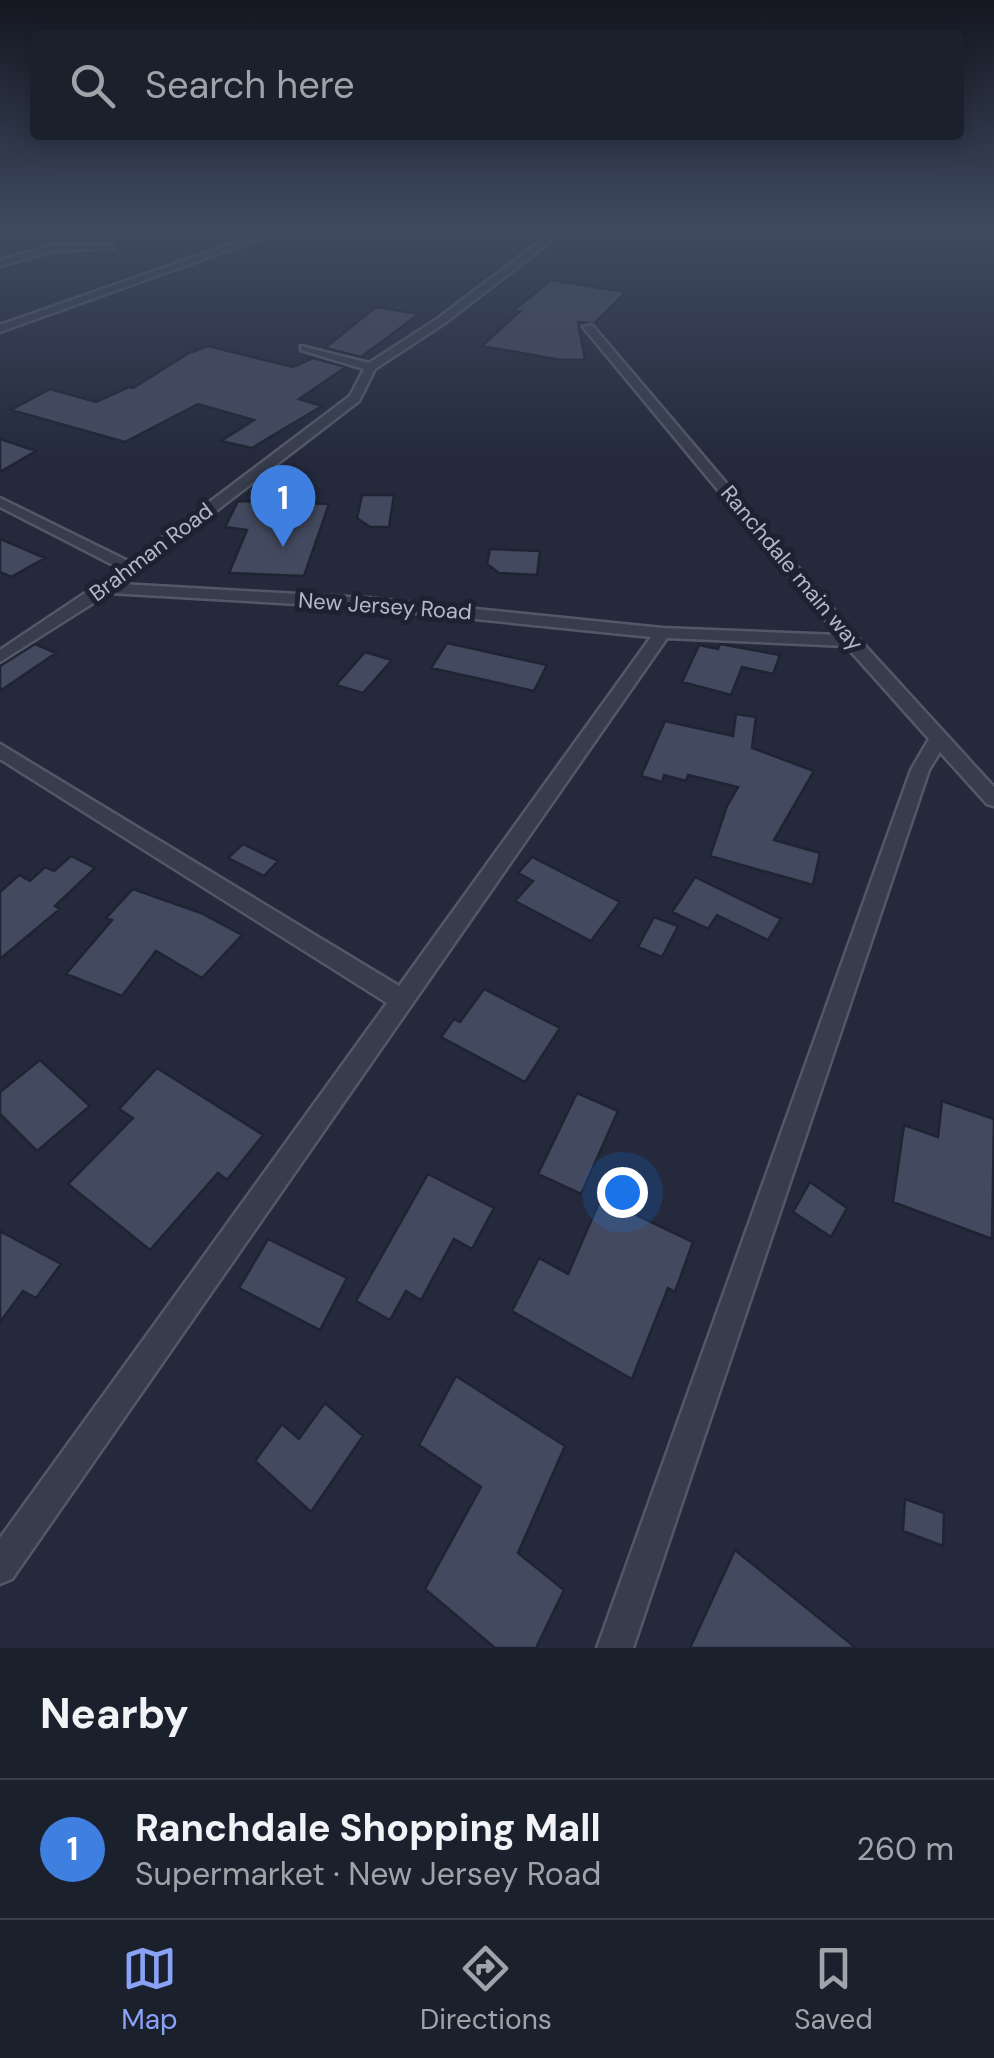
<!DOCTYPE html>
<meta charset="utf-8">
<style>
:root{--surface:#1b202d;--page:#242835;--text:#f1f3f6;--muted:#a0a3aa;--line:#393e49;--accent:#8aa2f6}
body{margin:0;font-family:"DM Sans",sans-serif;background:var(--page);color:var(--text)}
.you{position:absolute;left:622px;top:1192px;width:35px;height:35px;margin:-25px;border:8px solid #fff;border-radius:50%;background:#1a73e8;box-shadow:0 0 0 15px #1a73e833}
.badge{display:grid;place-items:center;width:65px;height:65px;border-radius:50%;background:var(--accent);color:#fff;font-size:32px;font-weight:700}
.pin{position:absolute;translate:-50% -82px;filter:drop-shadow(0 2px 5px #0008)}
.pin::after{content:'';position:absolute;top:52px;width:35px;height:30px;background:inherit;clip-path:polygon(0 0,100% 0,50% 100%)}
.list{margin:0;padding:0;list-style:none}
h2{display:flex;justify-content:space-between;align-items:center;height:130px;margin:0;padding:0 40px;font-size:42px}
h2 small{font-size:32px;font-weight:400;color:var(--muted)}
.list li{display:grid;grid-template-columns:65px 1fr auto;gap:30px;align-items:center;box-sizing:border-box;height:140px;padding:0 40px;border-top:2px solid var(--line)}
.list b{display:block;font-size:38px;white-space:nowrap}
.list p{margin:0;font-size:32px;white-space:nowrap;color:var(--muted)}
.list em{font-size:32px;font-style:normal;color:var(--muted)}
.icon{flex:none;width:55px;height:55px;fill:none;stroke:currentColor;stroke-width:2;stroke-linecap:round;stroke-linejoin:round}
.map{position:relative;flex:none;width:994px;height:1648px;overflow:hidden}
.search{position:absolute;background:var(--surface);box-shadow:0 5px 25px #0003;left:30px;right:30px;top:30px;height:110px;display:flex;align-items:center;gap:25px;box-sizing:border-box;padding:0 35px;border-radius:10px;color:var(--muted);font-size:38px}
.sheet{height:270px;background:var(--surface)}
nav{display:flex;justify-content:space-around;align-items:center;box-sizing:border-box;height:140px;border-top:2px solid var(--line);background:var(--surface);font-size:28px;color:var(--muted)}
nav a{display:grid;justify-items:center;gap:5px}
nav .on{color:var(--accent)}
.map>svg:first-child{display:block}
.building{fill:#43495e;stroke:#1f2433;stroke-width:2.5}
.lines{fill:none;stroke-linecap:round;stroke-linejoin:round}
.lane-casing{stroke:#535867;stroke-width:8}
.street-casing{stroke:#535867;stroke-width:5}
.lane{stroke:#373d4c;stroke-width:5}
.street{fill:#373d4c;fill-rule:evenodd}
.labels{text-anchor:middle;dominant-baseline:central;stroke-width:10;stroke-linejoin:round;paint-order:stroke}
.far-street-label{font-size:22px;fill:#b3b8c8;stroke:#1d2231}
</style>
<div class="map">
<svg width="994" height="1648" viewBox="0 0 994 1648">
<rect width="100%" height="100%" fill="#242a3c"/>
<path class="building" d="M551 280 626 292 595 323 578 322 585 360H561L482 346 520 311 514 310Z
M376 307 419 314 361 357 325 348Z
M208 346 293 367 313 358 346 367 299 399 322 406 252 448 221 441 254 420 198 404 125 442 11 410 50 389 96 402 129 387 133 388 189 353Z
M0 439 36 451 0 472Z
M362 495H394L389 527H370L357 518Z
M238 501 329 504 304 576 229 573 247 530 225 527Z
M0 539 45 558 11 577 0 572Z
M490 549 540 551 537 575 499 573 487 564Z
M447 643 547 665 534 691 431 668Z
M35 644 56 653 0 691V666Z
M720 644 780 655 773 674 742 667 731 695 682 682 699 645 718 649Z
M365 652 392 660 363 693 336 685Z
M736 714 756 717 752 748 814 771 774 840 820 853 813 885 710 856 727 806 738 787 688 775 686 781 664 775 662 782 641 776 665 721 733 736Z
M243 844 278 861 264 876 228 858Z
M71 856 95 868 55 906 60 909 0 959V892L19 875 30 881 45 867 54 871Z
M532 857 620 902 591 941 515 901 533 881 518 873Z
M695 877 781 919 768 940 717 915 708 929 672 912Z
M133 889 201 913 242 935 202 978 156 951 122 996 66 974 112 920 106 918Z
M654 917 678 926 662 957 638 947Z
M484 989 560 1028 525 1082 441 1037 454 1019 460 1022Z
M40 1060 90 1106 37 1151 0 1114V1092Z
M157 1068 263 1135 227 1180 218 1173 150 1250 68 1184 133 1118 119 1109Z
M577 1093 618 1111 581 1194 538 1174Z
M942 1101 994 1119 992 1239 893 1202 904 1125 938 1137Z
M428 1174 494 1208 472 1249 454 1239 421 1300 406 1291 390 1320 356 1301Z
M810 1182 847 1208 831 1237 793 1212Z
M601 1198 693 1242 675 1292 668 1288 632 1379 512 1311 539 1258 568 1274Z
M0 1231 61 1264 36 1298 23 1291 0 1322Z
M268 1239 347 1278 320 1330 239 1288Z
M456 1376 565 1446 518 1553 564 1590 536 1648H495L425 1589 481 1487 419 1445Z
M325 1403 363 1436 311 1512 255 1461 282 1424 299 1439Z
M905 1499 944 1513 943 1546 903 1531Z
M735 1550 856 1648H690Z"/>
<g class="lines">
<defs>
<path id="lane" d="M204 227 255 240"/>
<path id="street" d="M280 227H293L0 332V325Z
M559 227H569L445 323 375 369 359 401 121 584 367 598 662 628 838 635 583 327 592 325 857 637 994 787V806L987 804 940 752 929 770 633 1648H597L911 770 929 739 846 646 667 638 12 1579 0 1584V1538L387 1003 0 759V744L399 986 651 637 367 608 109 593 0 662V650L121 569 0 507V498L130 562 350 396 364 369 301 350V346L369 363 437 319Z
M53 245H110L114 248 53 251 0 266V260Z"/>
</defs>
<use href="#lane" class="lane-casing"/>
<use href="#street" class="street-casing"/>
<use href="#lane" class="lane"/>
<use href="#street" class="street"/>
</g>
<linearGradient id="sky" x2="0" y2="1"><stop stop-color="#141721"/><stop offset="0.5" stop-color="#3f4a61"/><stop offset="1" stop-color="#3f4a61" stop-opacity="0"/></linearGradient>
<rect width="994" height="458" fill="url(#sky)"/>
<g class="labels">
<g class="far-street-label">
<text transform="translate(151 552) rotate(-37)">Brahman Road</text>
<text transform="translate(792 568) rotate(50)">Ranchdale main way</text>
<text transform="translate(385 606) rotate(4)">New Jersey Road</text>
</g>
</g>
</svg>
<div class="you"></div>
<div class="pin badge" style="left:283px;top:547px;background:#3f7fe0">1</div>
<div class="search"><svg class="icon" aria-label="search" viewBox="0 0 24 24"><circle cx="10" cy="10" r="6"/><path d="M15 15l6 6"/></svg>Search here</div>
</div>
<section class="sheet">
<h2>Nearby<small></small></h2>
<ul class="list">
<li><span class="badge" style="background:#3f7fe0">1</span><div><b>Ranchdale Shopping Mall</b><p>Supermarket · New Jersey Road</p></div><em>260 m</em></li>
</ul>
</section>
<nav>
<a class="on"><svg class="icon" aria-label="map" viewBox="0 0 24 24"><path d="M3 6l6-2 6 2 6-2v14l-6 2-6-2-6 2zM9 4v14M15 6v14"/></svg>Map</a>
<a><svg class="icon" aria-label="directions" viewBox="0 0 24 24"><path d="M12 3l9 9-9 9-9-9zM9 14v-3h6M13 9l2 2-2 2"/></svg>Directions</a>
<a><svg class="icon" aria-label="saved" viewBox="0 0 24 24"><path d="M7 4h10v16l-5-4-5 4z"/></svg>Saved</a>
</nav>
